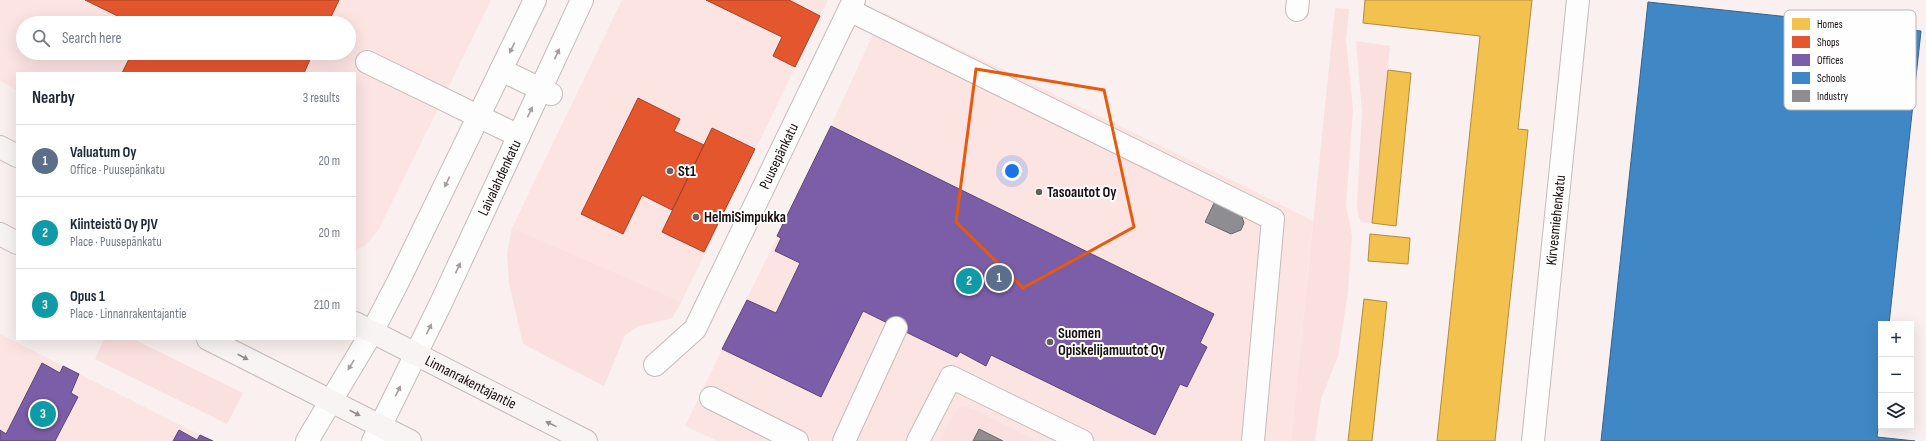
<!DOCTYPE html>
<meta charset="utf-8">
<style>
:root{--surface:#fff;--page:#f2f2f3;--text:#1f2937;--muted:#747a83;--line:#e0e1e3;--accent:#675e5d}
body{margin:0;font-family:"Sofia Sans Condensed",sans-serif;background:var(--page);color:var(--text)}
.controls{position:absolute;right:12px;bottom:12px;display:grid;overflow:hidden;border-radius:0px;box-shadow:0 4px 16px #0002}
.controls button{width:36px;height:36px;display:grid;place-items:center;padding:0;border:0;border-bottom:1px solid var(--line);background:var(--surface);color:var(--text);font:20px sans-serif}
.you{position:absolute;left:1012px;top:171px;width:14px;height:14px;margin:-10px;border:3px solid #fff;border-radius:50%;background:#1a73e8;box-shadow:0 0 0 6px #1a73e833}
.badge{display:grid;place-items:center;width:26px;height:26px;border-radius:50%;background:var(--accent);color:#fff;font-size:13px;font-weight:700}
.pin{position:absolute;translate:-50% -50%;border:2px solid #fff;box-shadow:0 1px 4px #0006}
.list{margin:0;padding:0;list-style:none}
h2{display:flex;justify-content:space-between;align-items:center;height:52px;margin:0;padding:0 16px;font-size:17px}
h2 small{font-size:13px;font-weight:400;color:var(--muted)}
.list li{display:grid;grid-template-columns:26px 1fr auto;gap:12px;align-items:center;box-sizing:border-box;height:72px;padding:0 16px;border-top:1px solid var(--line)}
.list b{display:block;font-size:15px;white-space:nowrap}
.list p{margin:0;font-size:13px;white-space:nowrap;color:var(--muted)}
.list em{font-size:13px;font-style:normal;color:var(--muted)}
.icon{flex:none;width:22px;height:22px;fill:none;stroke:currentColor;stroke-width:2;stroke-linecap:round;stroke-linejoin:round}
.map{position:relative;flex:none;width:1926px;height:441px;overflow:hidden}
.search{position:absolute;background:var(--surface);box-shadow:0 4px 16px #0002;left:16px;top:16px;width:340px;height:44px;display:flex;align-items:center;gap:10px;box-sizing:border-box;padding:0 14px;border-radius:22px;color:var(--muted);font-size:15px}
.panel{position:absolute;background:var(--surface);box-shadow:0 4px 16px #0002;left:16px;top:72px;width:340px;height:268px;border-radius:0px}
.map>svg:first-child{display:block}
.built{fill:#fce4e3;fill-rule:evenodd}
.green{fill:#fae0de}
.homes{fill:#f2c14e;stroke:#b18c3b}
.shops{fill:#e4572e;stroke:#a74125}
.offices{fill:#7b5ea7;stroke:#5e4679}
.schools{fill:#3f88c5;stroke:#34648e}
.industry{fill:#8d8d92;stroke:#6a676b}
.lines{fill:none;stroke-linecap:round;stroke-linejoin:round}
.minor-casing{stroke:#c4bbba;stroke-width:24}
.major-casing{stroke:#c6bbba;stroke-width:24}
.minor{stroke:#fefdfd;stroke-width:22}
.major{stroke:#f9f4f4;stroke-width:22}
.oneway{fill:#a29e9e}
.oneway2{fill:#948d8d}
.marked{fill:none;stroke:#e8590c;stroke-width:3;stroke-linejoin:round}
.poi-dot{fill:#675e5d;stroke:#fefefe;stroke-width:1.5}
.labels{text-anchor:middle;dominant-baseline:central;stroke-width:4;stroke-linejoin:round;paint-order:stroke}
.street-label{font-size:15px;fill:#190f0f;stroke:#fefefe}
.poi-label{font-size:15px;font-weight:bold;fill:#190f0f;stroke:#fefefe;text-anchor:start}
.key{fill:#fefefe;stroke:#b9b6b6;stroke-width:1}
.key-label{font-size:11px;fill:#190f0f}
</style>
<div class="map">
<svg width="1926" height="441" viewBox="0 0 1926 441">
<rect width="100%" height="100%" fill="#f9f0ef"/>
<path class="built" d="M0 0H491L378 231 366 245 355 250V73H17V90L0 81ZM23 23H349V53H23Z
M622 0H828L678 309 512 228Z
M883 12 1244 186 1313 221 1291 441H718L685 426 831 126Z
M0 334 200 435 213 441H0Z"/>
<path class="green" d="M1335 8 1349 9 1346 40 1353 110 1346 205 1352 236 1348 292 1338 356 1321 399 1315 441H1291Z
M1356 41 1390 46 1372 223 1361 222 1358 215 1357 205 1362 111Z
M512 228 681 302 672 318 639 326 625 335 604 386 523 344 509 283 507 253Z
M104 339H133L243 393 227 424 95 359Z
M964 407 975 410 1036 441H1003L979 429 973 441H940L955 412 959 408Z"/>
<path class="homes" d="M1365 0H1532L1518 129 1528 130 1495 441H1437L1480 36 1363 23Z
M1388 70 1411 73 1396 226 1372 223Z
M1370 234 1410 238 1408 264 1368 261Z
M1364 299 1387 302 1372 441H1348Z"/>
<path class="shops" d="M85 0H339L328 23H132Z
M706 0H789L820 16 795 67 773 56 782 37Z
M132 53H313L304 73H122Z
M638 98 680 119 674 131 704 145 672 210 642 195 623 234 581 214Z
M712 128 755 149 704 252 662 232Z"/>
<path class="offices" d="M831 126 1214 314 1200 343 1207 347 1187 387 1180 384 1155 435 991 355 986 366 960 352 957 357 863 311 821 397 722 349 747 300 776 313 800 263 775 251 781 238 777 236Z
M42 363 60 373 63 366 79 374 71 393 78 397 55 441H0V430L6 434Z
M179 430 197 440 200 435 213 441H173Z"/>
<path class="schools" d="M1648 2 1921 31 1889 324H1881V399L1877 437 1915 441H1601Z"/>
<path class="industry" d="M1215 201 1241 214 1244 223 1241 230 1231 234 1205 222Z
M979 429 1003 441H973Z"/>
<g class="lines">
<defs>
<g id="minor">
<path d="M849 10 1273 219 1253 441"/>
<path d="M1297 10 1298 0"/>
<path d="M367 62 519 136"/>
<path d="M501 70 551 94"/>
<path id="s1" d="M655 365 695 329 854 0"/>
<path d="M711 398 797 441"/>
<path d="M307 441 372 332 398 282 535 0"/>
<path id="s2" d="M373 441 441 303 582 0"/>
<path d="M844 441 896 328"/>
<path d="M918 441 951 377 1082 441"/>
<path id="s3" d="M1533 441 1578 0"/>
</g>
<g id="major">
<path d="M0 147 17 156"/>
<path d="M0 234 17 243"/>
<path id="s4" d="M355 323 586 441"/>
<path d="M208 339 410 441"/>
</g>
</defs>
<use href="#minor" class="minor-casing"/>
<use href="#major" class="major-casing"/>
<use href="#minor" class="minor"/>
<use href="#major" class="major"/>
</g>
<defs><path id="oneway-solid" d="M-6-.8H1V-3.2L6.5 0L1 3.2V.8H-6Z"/></defs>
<g class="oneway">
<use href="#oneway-solid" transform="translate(512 48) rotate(116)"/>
<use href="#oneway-solid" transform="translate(557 54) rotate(-65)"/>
<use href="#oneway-solid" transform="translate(530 112) rotate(-65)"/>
<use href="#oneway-solid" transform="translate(447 182) rotate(116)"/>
<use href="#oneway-solid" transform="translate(458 268) rotate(-65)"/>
<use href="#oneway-solid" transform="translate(429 329) rotate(-64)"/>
<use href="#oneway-solid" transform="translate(351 365) rotate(122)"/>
<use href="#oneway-solid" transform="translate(398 391) rotate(-64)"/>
</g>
<g class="oneway2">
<use href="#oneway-solid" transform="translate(243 357) rotate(27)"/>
<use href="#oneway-solid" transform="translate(355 413) rotate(27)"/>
<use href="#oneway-solid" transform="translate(551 424) rotate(-154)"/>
</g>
<path class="marked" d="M976 69 1104 90 1134 227 1023 288 956 222Z"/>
<g class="poi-dot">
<circle cx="670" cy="171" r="4"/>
<circle cx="1039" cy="192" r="4"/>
<circle cx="696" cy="217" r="4"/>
<circle cx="1050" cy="342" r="4"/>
</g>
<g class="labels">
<g class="street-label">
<text stroke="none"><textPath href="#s1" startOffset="246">Puusepänkatu</textPath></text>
<text stroke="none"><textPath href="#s2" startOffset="292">Laivalahdenkatu</textPath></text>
<text stroke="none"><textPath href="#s3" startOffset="222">Kirvesmiehenkatu</textPath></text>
<text stroke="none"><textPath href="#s4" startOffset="130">Linnanrakentajantie</textPath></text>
</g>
<g class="poi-label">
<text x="678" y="171">St1</text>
<text x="1047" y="192">Tasoautot Oy</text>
<text x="704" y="217">HelmiSimpukka</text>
<text x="1058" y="333">Suomen<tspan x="1058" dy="17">Opiskelijamuutot Oy</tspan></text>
</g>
</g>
<rect x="1784" y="10" width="132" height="100" rx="6" class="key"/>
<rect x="1792" y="18" width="18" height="12" fill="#f2c14e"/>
<rect x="1792" y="36" width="18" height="12" fill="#e4572e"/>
<rect x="1792" y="54" width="18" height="12" fill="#7b5ea7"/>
<rect x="1792" y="72" width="18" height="12" fill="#3f88c5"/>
<rect x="1792" y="90" width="18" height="12" fill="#8d8d92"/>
<g class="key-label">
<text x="1817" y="28">Homes</text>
<text x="1817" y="46">Shops</text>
<text x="1817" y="64">Offices</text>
<text x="1817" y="82">Schools</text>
<text x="1817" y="100">Industry</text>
</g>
</svg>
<div class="controls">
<button>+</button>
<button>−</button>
<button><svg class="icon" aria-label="layers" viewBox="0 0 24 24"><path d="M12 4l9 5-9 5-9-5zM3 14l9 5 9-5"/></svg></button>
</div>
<div class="you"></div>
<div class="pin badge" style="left:999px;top:278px;background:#5c6f8a">1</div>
<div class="pin badge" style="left:969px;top:281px;background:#0f9aa8">2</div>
<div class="pin badge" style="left:43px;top:414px;background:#0f9aa8">3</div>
<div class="search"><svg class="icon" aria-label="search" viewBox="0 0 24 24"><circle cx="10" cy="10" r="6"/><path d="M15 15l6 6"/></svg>Search here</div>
<section class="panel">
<h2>Nearby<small>3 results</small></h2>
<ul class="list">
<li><span class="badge" style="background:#5c6f8a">1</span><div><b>Valuatum Oy</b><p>Office · Puusepänkatu</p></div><em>20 m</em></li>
<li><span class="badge" style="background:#0f9aa8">2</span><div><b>Kiinteistö Oy PJV</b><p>Place · Puusepänkatu</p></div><em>20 m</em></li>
<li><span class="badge" style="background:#0f9aa8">3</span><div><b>Opus 1</b><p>Place · Linnanrakentajantie</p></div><em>210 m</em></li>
</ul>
</section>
</div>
